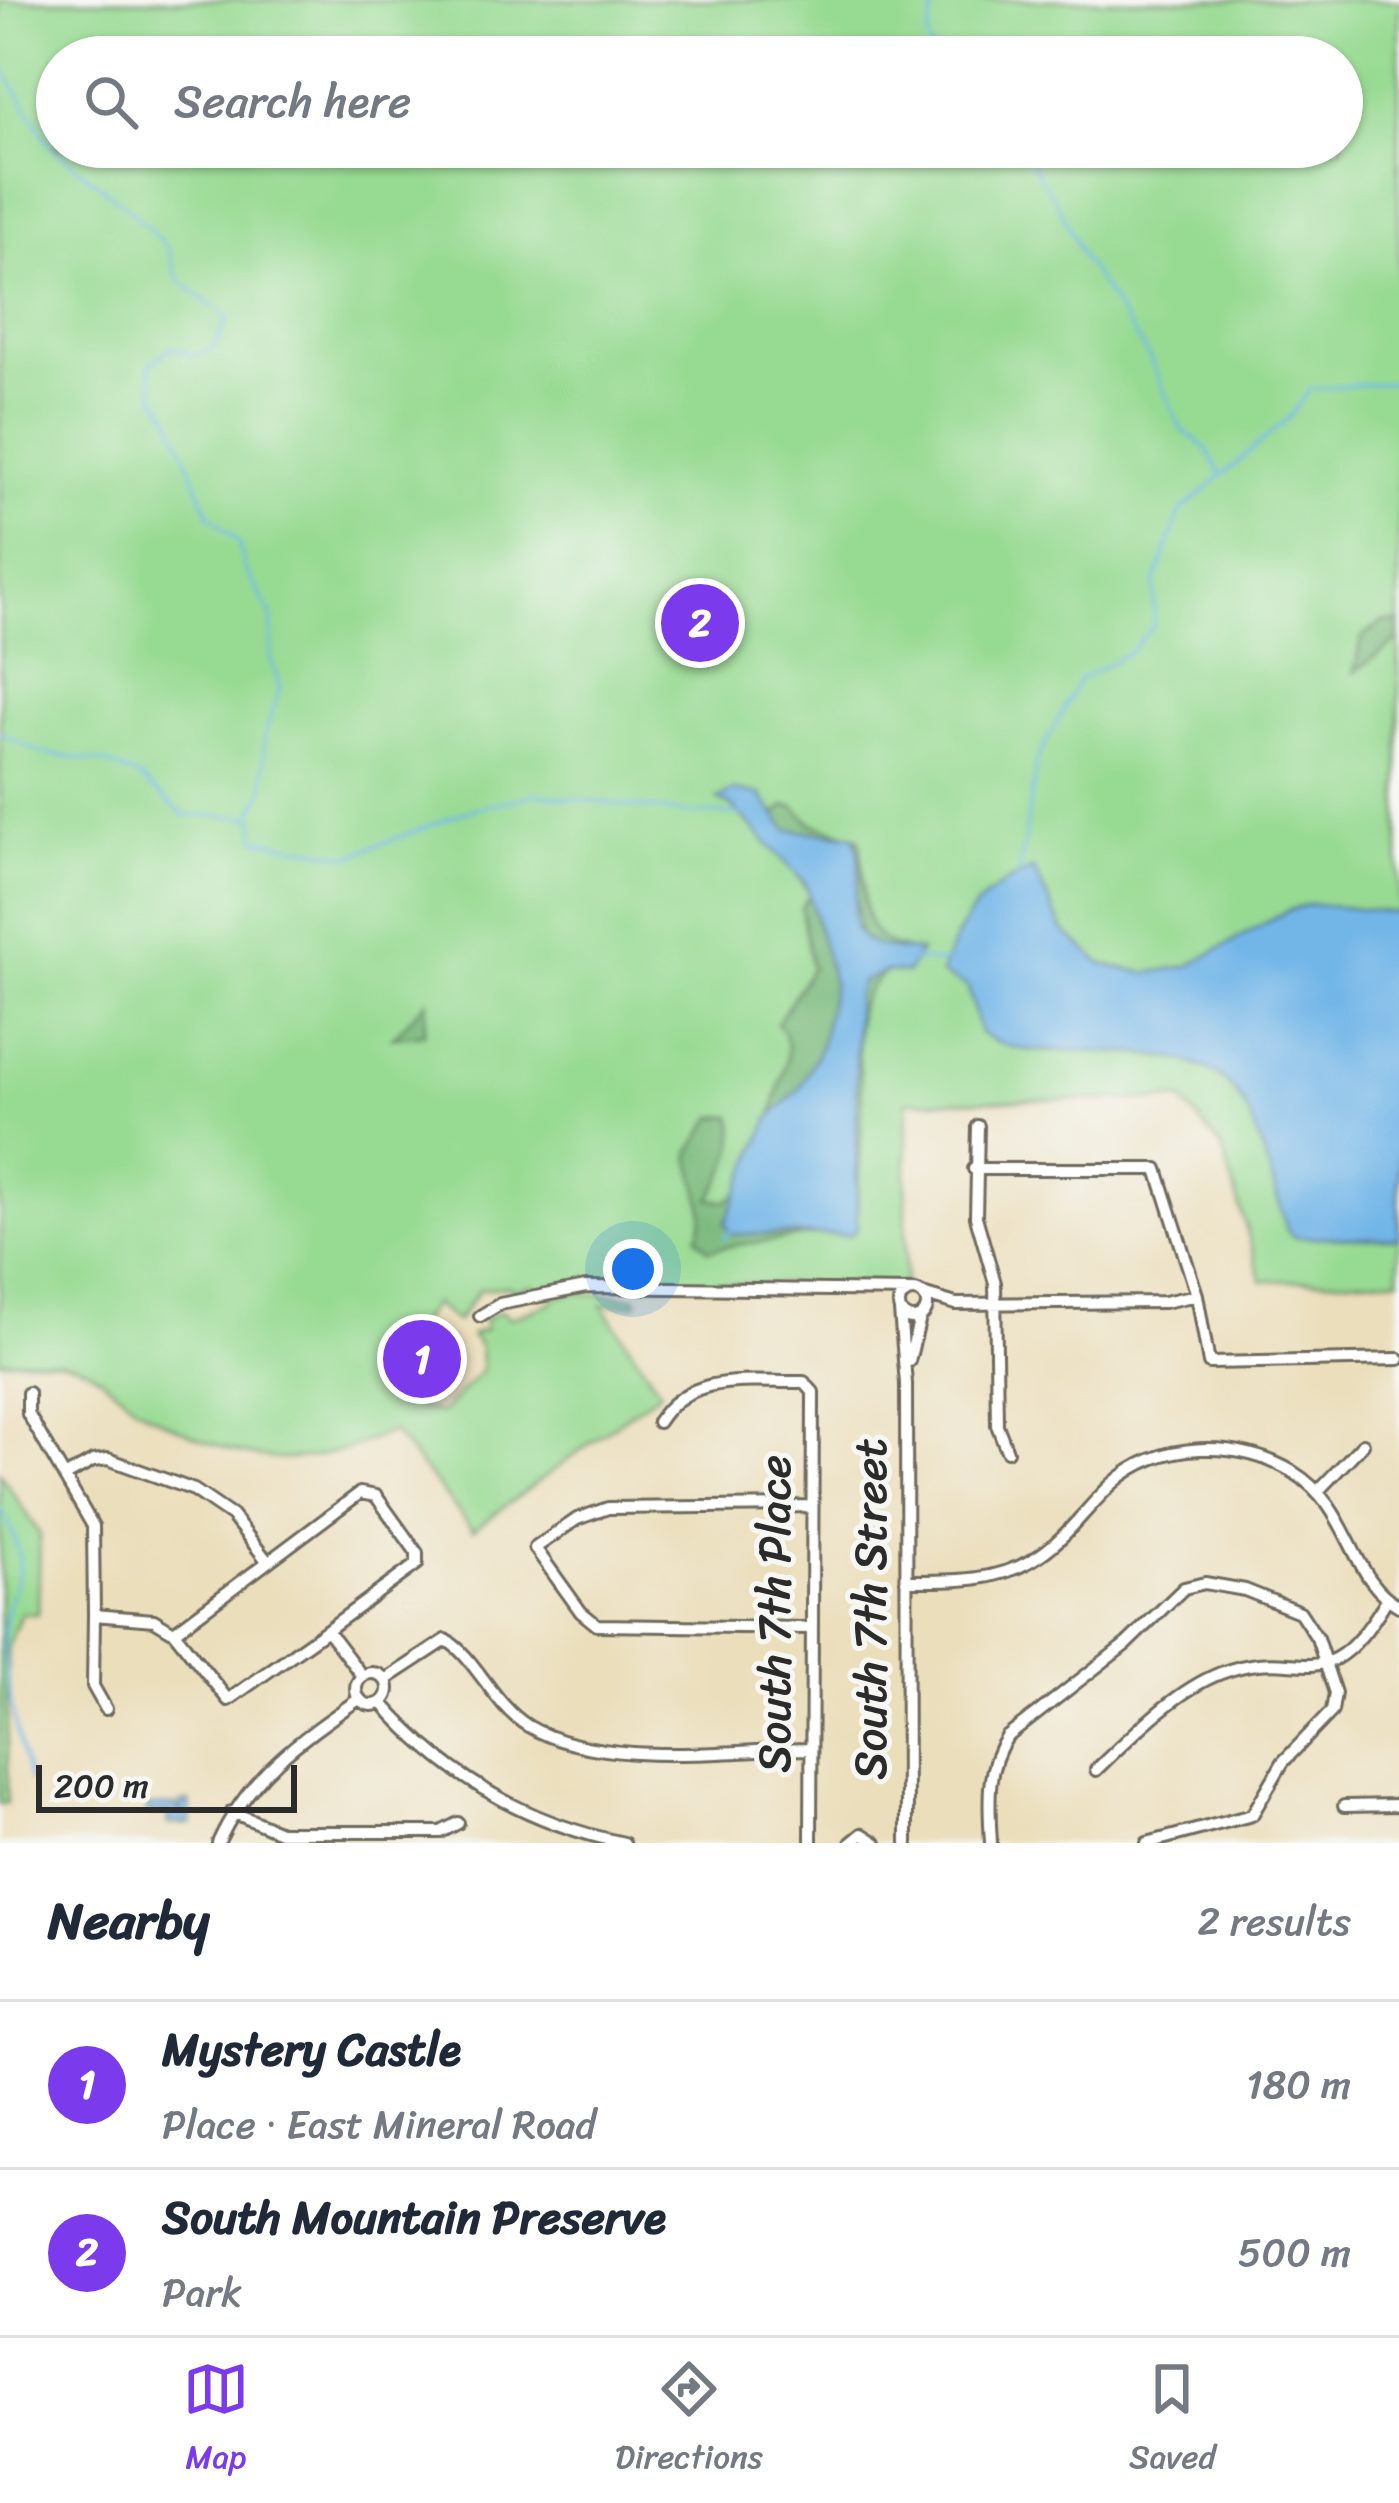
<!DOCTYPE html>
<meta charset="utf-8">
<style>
:root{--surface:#fff;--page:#f2f2f3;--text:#1f2937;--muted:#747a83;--line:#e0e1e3;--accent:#7c3aed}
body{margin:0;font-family:Sriracha,sans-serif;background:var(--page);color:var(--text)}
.scale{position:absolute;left:36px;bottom:30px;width:261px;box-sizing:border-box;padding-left:12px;border:6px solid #2b2b2b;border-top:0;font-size:33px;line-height:42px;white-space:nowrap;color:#2b2b2b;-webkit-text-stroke:9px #f6f6f2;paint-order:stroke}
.you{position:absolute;left:633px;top:1269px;width:42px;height:42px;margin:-30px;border:9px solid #fff;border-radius:50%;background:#1a73e8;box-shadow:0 0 0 18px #1a73e833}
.badge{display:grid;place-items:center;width:78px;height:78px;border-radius:50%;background:var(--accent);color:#fff;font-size:39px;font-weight:700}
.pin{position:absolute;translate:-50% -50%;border:6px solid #fff;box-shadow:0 3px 12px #0006}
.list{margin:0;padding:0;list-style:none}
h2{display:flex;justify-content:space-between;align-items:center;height:156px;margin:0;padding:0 48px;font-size:51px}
h2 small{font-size:39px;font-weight:400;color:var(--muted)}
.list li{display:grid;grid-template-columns:78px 1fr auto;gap:36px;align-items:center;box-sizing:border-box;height:168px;padding:0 48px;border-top:3px solid var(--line)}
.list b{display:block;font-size:45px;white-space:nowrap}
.list p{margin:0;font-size:39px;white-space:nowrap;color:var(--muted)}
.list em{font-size:39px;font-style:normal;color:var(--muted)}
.icon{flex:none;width:66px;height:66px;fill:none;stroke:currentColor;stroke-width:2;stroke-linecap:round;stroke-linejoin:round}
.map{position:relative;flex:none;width:1399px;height:1843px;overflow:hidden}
.search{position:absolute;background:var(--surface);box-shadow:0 3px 9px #0004;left:36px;right:36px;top:36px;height:132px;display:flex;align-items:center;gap:30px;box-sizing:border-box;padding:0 42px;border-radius:66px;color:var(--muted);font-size:45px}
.sheet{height:492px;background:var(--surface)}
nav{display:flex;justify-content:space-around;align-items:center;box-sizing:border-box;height:168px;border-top:3px solid var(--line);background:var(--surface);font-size:33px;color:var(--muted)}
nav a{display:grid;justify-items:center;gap:6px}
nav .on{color:var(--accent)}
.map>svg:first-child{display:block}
.green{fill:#97da92;stroke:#61825e;stroke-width:3;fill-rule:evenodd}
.forest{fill:#79ba7c;stroke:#527254;stroke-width:3}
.water{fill:#72b6e8;stroke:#4e708a;stroke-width:3}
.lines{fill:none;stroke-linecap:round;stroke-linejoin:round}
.stream{stroke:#72b6e8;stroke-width:3}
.minor-casing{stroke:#6e6a5d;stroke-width:16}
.minor{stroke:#fff;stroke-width:10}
.labels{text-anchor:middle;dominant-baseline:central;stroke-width:10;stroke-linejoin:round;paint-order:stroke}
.street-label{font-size:45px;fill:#2b2b2b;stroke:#f6f6f2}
</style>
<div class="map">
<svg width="1399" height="1843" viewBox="0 0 1399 1843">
<rect width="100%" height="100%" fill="#f6f6f2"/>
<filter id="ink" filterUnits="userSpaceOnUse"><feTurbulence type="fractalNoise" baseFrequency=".00833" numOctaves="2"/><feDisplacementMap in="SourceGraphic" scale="24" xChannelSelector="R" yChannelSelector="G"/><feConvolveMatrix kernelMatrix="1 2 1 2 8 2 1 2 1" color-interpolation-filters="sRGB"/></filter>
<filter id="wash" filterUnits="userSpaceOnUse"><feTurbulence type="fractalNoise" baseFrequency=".004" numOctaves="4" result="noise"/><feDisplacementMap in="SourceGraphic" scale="48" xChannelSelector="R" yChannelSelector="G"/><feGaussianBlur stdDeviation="2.7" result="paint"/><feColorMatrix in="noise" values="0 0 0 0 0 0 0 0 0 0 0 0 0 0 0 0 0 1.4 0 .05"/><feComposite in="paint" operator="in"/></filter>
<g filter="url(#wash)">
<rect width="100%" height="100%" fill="#ebdebb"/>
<path class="green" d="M0 0H1399V1279L1262 1281 1222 1148 1181 1099 907 1101 905 1285 597 1283 536 1292 533 1285 513 1290 510 1286 479 1290 456 1322 434 1304 384 1366 419 1408 441 1413 482 1370 480 1347 471 1335 486 1329 484 1320 501 1311 510 1318 553 1302V1297L578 1293 636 1298V1304L602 1305 660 1391 473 1530 392 1431C293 1477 244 1463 149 1414 128 1403 111 1382 90 1370 64 1356 29 1359 0 1360ZM57 57H1342V147H57Z
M0 1473 40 1535 38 1614 21 1613 7 1649V1803L0 1804Z"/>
<path class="forest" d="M1382 622H1399V640L1354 672 1362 637Z
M785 806H794L811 823 859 838C870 887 846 942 917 952 832 994 863 1036 862 1111 861 1148 857 1185 857 1223 844 1237 739 1241 709 1250L697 1237C712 1209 693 1182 690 1153L714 1117 732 1116C742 1145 725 1175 710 1199L726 1201 747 1189 845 1030 861 941 850 852 774 828 776 814Z
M788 861C807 878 812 893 820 917 851 1006 819 1061 771 1135 766 1102 805 1049 777 1024L811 968 801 908 810 894Z
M427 1001 424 1034 393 1037Z"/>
<path class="water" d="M732 791 760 794 787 830 853 835C879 895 807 948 920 951L907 973 884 972 862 982 856 996 857 1229 850 1235 732 1234 725 1224 770 1117 800 1088 821 1045 833 983 806 884 731 805 718 799Z
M1033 869 1064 931 1102 964 1146 973 1189 966 1287 911 1310 904 1399 913V1238L1295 1237 1288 1232C1238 1070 1246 1055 1068 1051 1035 1051 1008 1052 980 1033L968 987 941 974C961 918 978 893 1033 869Z
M189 1802 191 1824H169V1814L147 1813V1806H177L180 1816 181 1803Z"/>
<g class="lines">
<path class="stream" d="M927 0 933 13 927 41 939 57
M0 62 50 146 122 203 167 247 179 280 228 318 213 349 196 356 172 347 150 364 155 395 169 414 209 514 238 542 245 569 272 615 271 659 280 688 264 737V791L253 812 257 839 350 856 473 809 537 794 684 813 740 814
M1032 147V165L1059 206 1083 259 1149 357 1181 429 1205 447 1220 473
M0 733 42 753 106 763 140 778 184 815 252 817
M1019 874 1037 760 1079 680 1130 652 1153 626 1155 583 1180 512 1290 417 1310 389 1399 382
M911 960 949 963
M724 1238 733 1228
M0 1508C42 1581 3 1576 4 1641 5 1687 17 1736 29 1780"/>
</g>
</g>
<g filter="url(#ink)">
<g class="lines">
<defs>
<path id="minor" d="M978 1126 976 1217 995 1283 997 1425 1007 1451
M974 1169H1157L1197 1295 1209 1363 1399 1359
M899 1305a14 14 0 1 1 28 0a14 14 0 1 1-28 0Z
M922 1294 956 1304 1164 1302 1197 1295
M900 1311 906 1384 907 1843
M480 1316 500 1304 586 1287 913 1291
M909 1361 920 1318
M28 1393V1414L93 1526 94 1615 154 1620 174 1632 360 1493 376 1496 417 1553V1564L327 1630 362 1676
M658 1422C690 1371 750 1383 804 1382L813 1392 811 1843
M66 1476 93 1461 108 1459 194 1490 232 1516 268 1562
M1317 1492 1363 1444
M906 1581C949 1581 993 1583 1032 1560 1064 1542 1085 1509 1112 1484 1160 1440 1238 1439 1293 1472 1352 1508 1349 1579 1399 1606
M94 1615 93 1686 106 1709
M811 1628 597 1625 581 1612 535 1548 577 1519 608 1508 811 1506
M174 1632 228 1700 327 1630
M356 1689a16 16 0 1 1 32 0a16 16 0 1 1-32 0Z
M385 1680 446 1640C476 1657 493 1705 528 1726 600 1769 727 1750 809 1749
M381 1702C446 1777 527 1823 624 1843
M1096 1770C1130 1737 1176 1690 1221 1673 1303 1641 1323 1708 1387 1599
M1344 1806 1399 1805
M232 1812 280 1832H441L458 1823
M218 1843C249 1775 300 1740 359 1699
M851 1843 862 1834 876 1843
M991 1843C989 1805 985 1769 1007 1737L1126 1644 1184 1588 1205 1583 1245 1590 1300 1612 1317 1638 1335 1693 1332 1711 1283 1762 1252 1815 1147 1843"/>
</defs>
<use href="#minor" class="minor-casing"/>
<use href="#minor" class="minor"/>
</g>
</g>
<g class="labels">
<g class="street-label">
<text transform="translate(871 1609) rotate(-90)">South 7th Street</text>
<text transform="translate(775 1614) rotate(-90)">South 7th Place</text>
</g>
</g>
</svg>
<div class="scale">200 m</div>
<div class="you"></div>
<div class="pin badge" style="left:422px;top:1359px">1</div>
<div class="pin badge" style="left:700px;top:623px">2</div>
<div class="search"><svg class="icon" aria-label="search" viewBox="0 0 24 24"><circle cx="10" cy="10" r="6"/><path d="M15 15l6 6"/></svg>Search here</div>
</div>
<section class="sheet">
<h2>Nearby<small>2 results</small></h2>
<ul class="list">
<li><span class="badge">1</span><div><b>Mystery Castle</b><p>Place · East Mineral Road</p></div><em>180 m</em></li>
<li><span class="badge">2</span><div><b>South Mountain Preserve</b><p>Park</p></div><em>500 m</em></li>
</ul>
</section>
<nav>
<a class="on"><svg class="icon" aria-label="map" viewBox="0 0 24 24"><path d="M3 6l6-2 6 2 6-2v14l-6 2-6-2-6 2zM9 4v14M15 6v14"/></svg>Map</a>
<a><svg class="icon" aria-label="directions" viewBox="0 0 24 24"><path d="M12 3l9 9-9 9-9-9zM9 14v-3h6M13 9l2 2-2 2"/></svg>Directions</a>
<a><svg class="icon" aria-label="saved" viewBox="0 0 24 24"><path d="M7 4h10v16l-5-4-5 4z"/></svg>Saved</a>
</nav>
